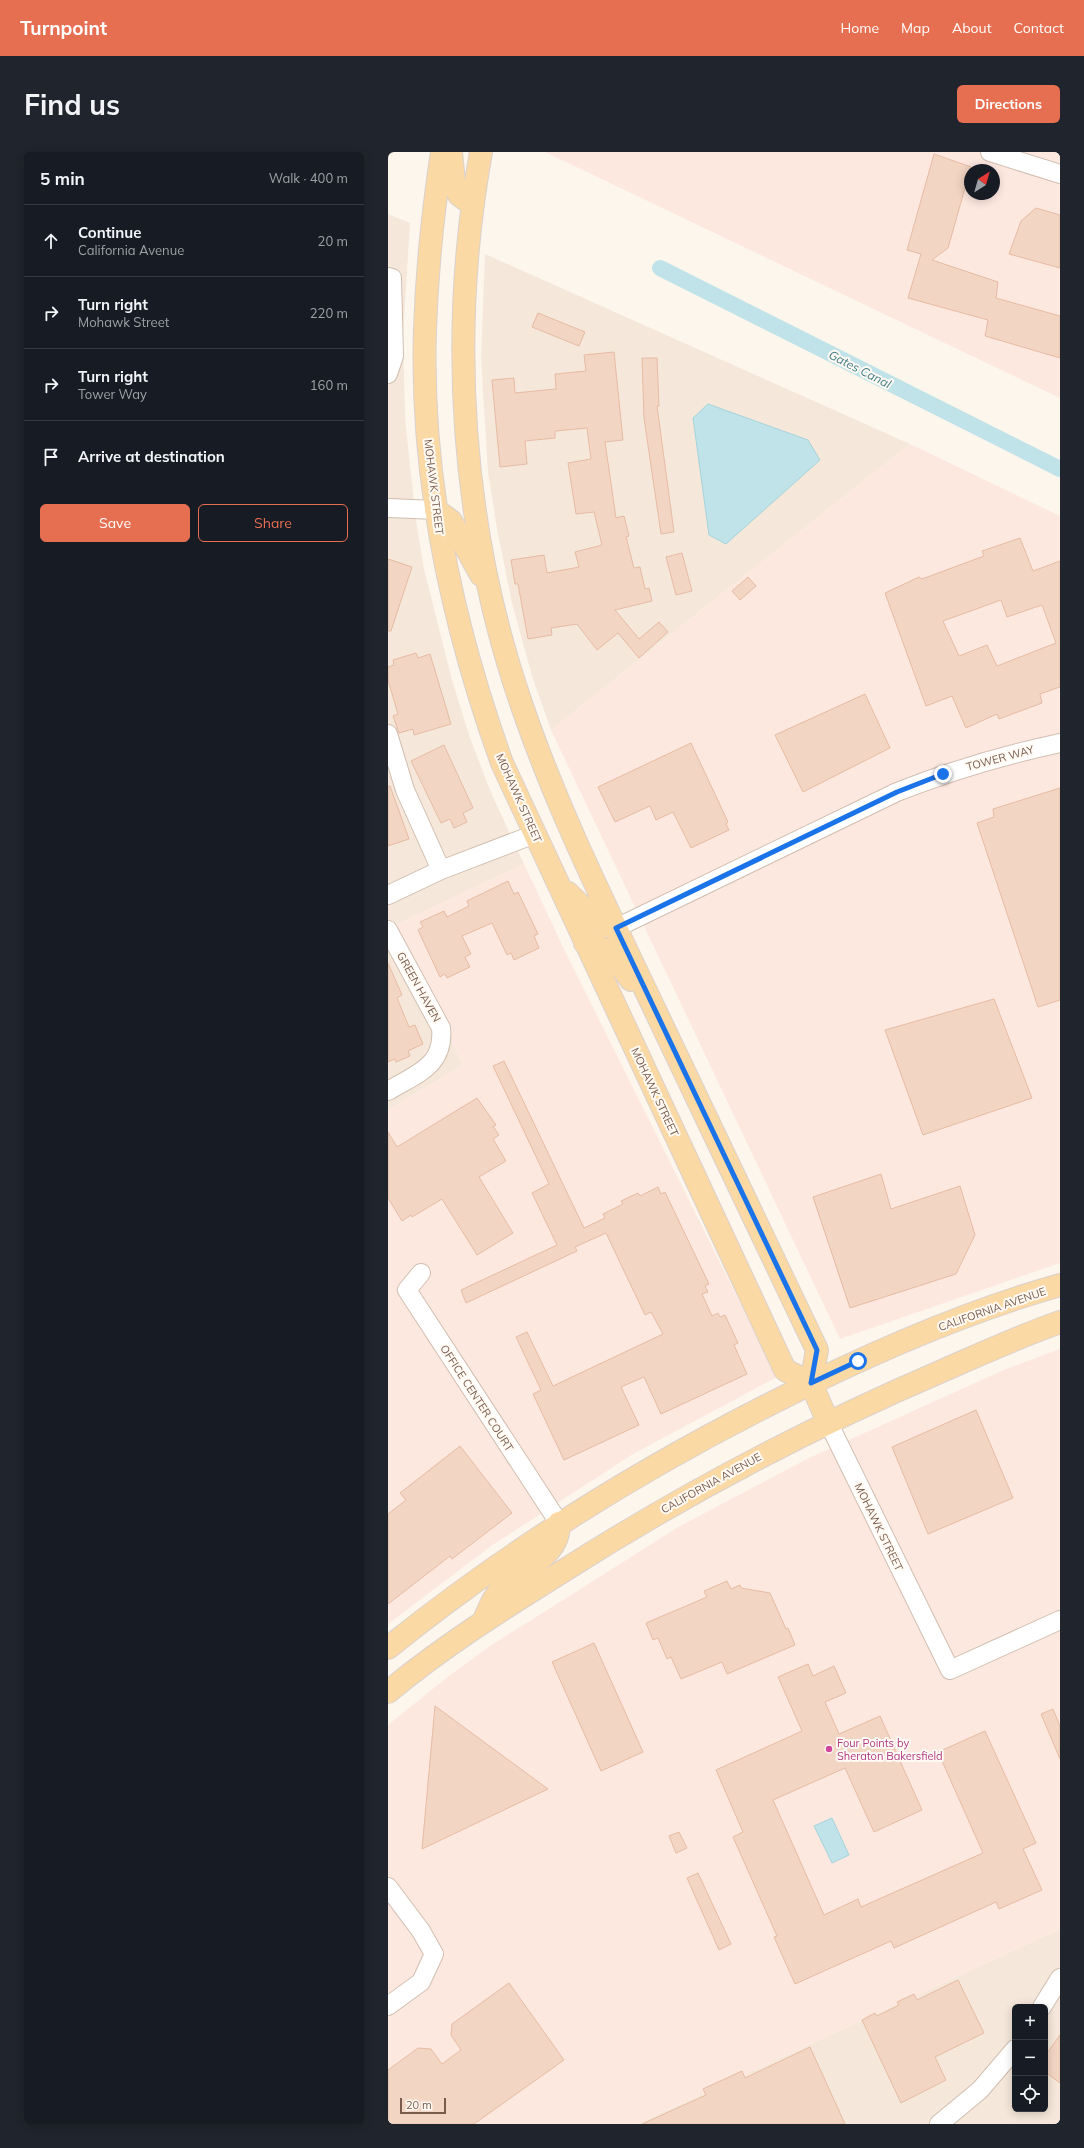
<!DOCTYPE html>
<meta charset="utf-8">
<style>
:root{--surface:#171b24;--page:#20242c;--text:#f1f3f6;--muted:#9ea1a6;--line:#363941;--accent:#e76f51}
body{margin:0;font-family:Mulish,sans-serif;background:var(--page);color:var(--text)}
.controls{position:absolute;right:12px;bottom:12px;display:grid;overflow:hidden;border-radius:6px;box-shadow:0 2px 10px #0003}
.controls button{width:36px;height:36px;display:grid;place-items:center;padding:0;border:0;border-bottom:1px solid var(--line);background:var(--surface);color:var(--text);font:20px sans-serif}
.compass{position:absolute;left:576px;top:12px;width:36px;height:36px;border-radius:50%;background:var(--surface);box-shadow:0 2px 10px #0003;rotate:37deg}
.scale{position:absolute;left:12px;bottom:10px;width:46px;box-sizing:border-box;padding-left:4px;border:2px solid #7a5c4d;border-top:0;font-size:11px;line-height:14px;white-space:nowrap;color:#7a5c4d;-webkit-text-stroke:3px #fffaf3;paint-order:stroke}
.stop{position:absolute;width:12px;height:12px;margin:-9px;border:3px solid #1a73e8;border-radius:50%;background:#fff}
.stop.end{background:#1a73e8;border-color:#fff;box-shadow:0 1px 4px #0008}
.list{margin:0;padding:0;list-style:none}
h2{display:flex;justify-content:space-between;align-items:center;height:52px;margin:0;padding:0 16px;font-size:17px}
h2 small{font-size:13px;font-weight:400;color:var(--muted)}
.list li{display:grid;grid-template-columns:26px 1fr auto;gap:12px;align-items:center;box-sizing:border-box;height:72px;padding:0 16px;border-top:1px solid var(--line)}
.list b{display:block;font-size:15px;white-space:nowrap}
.list p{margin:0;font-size:13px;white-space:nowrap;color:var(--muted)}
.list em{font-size:13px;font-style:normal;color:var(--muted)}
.actions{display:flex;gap:8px;padding:12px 16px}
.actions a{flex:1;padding:9px 0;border:1px solid var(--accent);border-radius:6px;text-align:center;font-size:14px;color:var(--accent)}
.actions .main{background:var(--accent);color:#fff}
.icon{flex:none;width:22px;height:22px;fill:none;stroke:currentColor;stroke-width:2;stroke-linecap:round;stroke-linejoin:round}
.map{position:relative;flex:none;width:672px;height:1972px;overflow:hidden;border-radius:6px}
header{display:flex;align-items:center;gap:24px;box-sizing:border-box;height:56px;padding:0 20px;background:var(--accent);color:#fff}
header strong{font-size:19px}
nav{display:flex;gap:22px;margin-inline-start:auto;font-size:14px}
.intro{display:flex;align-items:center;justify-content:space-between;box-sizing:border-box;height:96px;padding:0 24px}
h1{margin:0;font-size:28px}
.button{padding:10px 18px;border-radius:6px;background:var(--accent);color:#fff;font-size:14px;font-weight:700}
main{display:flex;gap:24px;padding:0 24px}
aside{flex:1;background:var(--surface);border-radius:6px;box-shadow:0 2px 10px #0003}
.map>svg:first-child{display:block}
.residential{fill:#f5e8da;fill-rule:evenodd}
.commercial{fill:#fde8e0;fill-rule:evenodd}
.water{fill:#bfe3e8;stroke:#a5d3da}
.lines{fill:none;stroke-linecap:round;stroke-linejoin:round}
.canal{stroke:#bfe3e8;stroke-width:16}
.building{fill:#f3d5c3;stroke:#e6bba3;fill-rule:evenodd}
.street-casing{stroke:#d1beb0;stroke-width:20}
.primary-casing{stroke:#dad1cd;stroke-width:24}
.street{stroke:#fff;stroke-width:18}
.primary{stroke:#fbd9a5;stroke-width:22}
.route{stroke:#1a73e8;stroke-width:5}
.hotel-dot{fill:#d1479c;stroke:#fffaf3;stroke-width:1.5}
.labels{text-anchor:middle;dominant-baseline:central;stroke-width:4;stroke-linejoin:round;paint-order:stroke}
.street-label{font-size:11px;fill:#7a5c4d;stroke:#fffaf3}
.hotel-label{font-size:11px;fill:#b23c85;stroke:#fffaf3;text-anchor:start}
.water-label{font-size:12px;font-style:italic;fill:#437c86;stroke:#fffaf3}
</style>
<header>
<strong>Turnpoint</strong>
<nav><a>Home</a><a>Map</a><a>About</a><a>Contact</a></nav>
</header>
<div class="intro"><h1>Find us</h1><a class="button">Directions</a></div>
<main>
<aside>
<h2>5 min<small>Walk · 400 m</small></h2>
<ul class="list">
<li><svg class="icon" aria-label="ahead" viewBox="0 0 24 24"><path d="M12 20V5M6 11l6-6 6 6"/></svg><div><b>Continue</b><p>California Avenue</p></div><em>20 m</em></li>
<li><svg class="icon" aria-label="right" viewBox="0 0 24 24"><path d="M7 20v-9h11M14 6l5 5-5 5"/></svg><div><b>Turn right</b><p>Mohawk Street</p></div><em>220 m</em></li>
<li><svg class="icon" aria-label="right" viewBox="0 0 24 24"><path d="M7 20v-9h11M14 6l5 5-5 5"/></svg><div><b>Turn right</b><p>Tower Way</p></div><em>160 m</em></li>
<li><svg class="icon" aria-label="arrive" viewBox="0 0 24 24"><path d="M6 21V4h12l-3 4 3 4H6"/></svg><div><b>Arrive at destination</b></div></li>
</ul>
<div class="actions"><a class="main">Save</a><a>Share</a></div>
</aside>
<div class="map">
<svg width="672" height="1972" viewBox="0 0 672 1972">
<rect width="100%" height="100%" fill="#fdf6ec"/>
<path class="residential" d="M0 62 22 71 15 185 17 266 28 368 36 417 64 528 82 586 104 643 136 712 8 773 75 913 0 958Z
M97 102 522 292 163 578 144 524 124 451 109 377 100 320 93 206Z
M672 1777V1972H249ZM627 1855H657V1957H627Z"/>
<path class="commercial" d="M157 0H672V246ZM582 18H606V42H582Z
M522 292 672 364V1111L452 1187 163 578Z
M136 712 176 797 389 1225 245 1302 103 1394 0 1472V958L75 913 8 773Z
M672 1197V1777L249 1972H0V1573L57 1527 102 1494 292 1374 421 1306 618 1217Z"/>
<path class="water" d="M320 252 420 288 432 308 338 392 321 383 305 266Z
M444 1666 461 1703 444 1711 426 1674Z"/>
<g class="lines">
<path class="canal" d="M272 116 672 317"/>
</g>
<path class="building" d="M546 2 583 15 560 96 544 108 610 130 608 146 672 164V206L597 184 600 168 520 146 533 102 519 98Z
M648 56 672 63V116L621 102 633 69Z
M150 161 197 180 191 194 144 175Z
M226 200 235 288 217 290 228 366 236 364 241 384 238 385 246 416 252 415 257 437 261 436 264 449 227 458 251 487 271 470 280 480 251 506 230 481 209 498 189 472 163 476 164 483 140 487 130 432H127L123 408 156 403 159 421 191 415 187 400 214 393 206 360 188 362 180 311 203 307 199 276 167 279V286L137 289 139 312 112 315 104 228 126 226 127 241 168 237 167 222 198 219 196 203Z
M254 206H269L271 254H269L286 380 273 382 256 266Z
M632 386 645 419 672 409V535L652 542 654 551 611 567 609 562 578 576 564 544 538 554 497 441 531 425 534 427 596 404 594 399ZM613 448 619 465 654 453 668 491 609 514 599 493 571 504 555 469Z
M294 401 304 439 288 443 278 405Z
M0 407 24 415 3 479H0Z
M360 425 368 434 352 448 344 439Z
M28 501 30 506 42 502 63 572 26 583 25 577 11 581 5 564 10 562 0 528V515L6 513 5 508Z
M477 542 502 596 415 640 387 583Z
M303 591 340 670 338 672 341 678 303 696 285 660 268 668 262 654 227 670 210 635Z
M56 593 85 656 75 661 79 670 66 676 62 667 53 671 23 609Z
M0 634H2L21 687 0 694Z
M672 636V848L650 855 589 671 606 665 605 657Z
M120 729 126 742 130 740 150 782 146 784 151 796 126 808 123 801 119 803 104 771 74 784 83 802 77 805 82 815 59 826 57 822 52 825 30 778 35 775 32 770 56 759 59 765 81 754 79 749Z
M0 811 14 843 9 846 21 875 27 873 35 892 20 899 22 904 8 910 7 907 0 910Z
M606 847 644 946 535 983 497 878Z
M116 909 196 1076 217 1066 215 1062 235 1052 233 1049 250 1041 252 1044 270 1035 273 1042 277 1040 321 1132 317 1134 320 1140 314 1142 324 1164 330 1161 332 1165 337 1163 350 1191 346 1193 359 1222 273 1262 256 1225 233 1235 251 1273 176 1308 145 1242 153 1238 128 1185 139 1180 165 1234 275 1182 263 1160 257 1163 218 1081 187 1095 189 1099 78 1151 73 1138 169 1093 144 1041 161 1032 105 914Z
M89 946 108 973 105 974 111 983 105 987 118 1009 91 1025 125 1081 89 1103 54 1047 24 1065 23 1063 14 1069 0 1046V980L9 995Z
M493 1022 503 1057 572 1034 587 1083 568 1122 462 1156 425 1045Z
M588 1258 625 1346 540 1382 504 1295Z
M72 1294 124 1361 64 1407 62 1404 0 1452V1362L18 1348 12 1341Z
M339 1429 343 1437 352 1433 353 1436 382 1441 398 1477 400 1476 407 1493 339 1522 334 1510 293 1527 283 1505 279 1507 270 1486 265 1488 258 1471 319 1445 316 1439Z
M206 1491 255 1600 213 1619 164 1510Z
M420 1512 425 1524 446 1514 458 1541 437 1550 451 1582 492 1564 534 1658 486 1680 457 1616 385 1648 436 1763 470 1747 473 1755 595 1701 550 1600 597 1579 648 1691 635 1697 654 1738 611 1757 608 1750 506 1796 503 1789 407 1832 386 1785 389 1784 345 1685 355 1680 328 1618 414 1579 390 1525Z
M47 1554 160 1637 34 1697Z
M665 1557 672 1574V1607L653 1562Z
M291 1680 299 1696 288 1701 281 1684Z
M310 1721 343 1792 331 1798 299 1726Z
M570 1828 596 1881 547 1905 558 1928 513 1951 474 1868 487 1861 489 1864 511 1853 509 1850 526 1842 529 1848Z
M121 1831 176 1908 86 1972H0V1918L30 1896 43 1897 54 1912 73 1898 63 1883 64 1872Z
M672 1883V1931L657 1920V1904Z
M422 1895 457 1972H254L318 1943 315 1937 354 1919 357 1926Z"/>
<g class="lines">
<defs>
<path id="street" d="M602 0 672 22
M0 125 4 126 6 204 0 222
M0 356 48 358
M0 582 17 638 53 718
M0 743 53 718 147 682
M228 776 509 640C562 619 616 603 672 591
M0 778 53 876C57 914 28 922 0 939
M33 1121 19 1138 171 1371
M440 1270 562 1518 672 1468
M0 1735 33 1779 46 1802 33 1830 0 1854
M654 1855 672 1826
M551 1972 592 1938 627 1897"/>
<path id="primary" d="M54 0C45 59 39 117 37 177 32 326 64 472 114 611L397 1218 423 1231
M63 0 66 30 71 43 85 53
M93 0C60 183 73 378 134 554 170 659 220 759 267 858 321 971 375 1085 429 1198L423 1231 440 1270
M48 358 63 369 93 423
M180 741 213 773 228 776
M197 791C223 795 227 808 243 828
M96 1468C101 1457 105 1445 114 1436 134 1416 172 1405 171 1371
M0 1496C120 1399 249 1319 386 1250 478 1203 573 1161 672 1133
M0 1540C54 1495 113 1458 172 1421 294 1343 421 1276 554 1219 593 1202 632 1184 672 1170"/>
</defs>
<use href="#street" class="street-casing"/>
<use href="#primary" class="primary-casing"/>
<use href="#street" class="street"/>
<use href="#primary" class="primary"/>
</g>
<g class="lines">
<path class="route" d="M470 1209 423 1231 429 1198 228 776 509 640 555 622"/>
</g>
<circle class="hotel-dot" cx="441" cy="1597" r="4"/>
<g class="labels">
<g class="street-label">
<text transform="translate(46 335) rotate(83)">MOHAWK STREET</text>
<text transform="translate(612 606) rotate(-15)">TOWER WAY</text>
<text transform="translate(131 646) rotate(66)">MOHAWK STREET</text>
<text transform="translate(31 835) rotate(61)">GREEN HAVEN</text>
<text transform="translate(267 940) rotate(65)">MOHAWK STREET</text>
<text transform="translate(604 1157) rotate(-19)">CALIFORNIA AVENUE</text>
<text transform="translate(89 1246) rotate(57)">OFFICE CENTER COURT</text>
<text transform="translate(323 1331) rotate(-29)">CALIFORNIA AVENUE</text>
<text transform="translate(491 1375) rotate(64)">MOHAWK STREET</text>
</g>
<g class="hotel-label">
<text x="449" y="1591">Four Points by<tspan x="449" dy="13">Sheraton Bakersfield</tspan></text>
</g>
<g class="water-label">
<text transform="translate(472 217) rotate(27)">Gates Canal</text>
</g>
</g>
</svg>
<div class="controls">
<button>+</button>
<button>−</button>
<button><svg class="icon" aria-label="locate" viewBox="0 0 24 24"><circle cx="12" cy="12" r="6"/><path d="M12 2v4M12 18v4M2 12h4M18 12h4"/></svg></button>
</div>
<svg class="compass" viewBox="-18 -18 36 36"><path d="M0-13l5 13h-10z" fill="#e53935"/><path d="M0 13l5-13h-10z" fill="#9ea1a6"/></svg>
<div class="scale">20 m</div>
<div class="stop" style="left:470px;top:1209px"></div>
<div class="stop end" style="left:555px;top:622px"></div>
</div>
</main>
